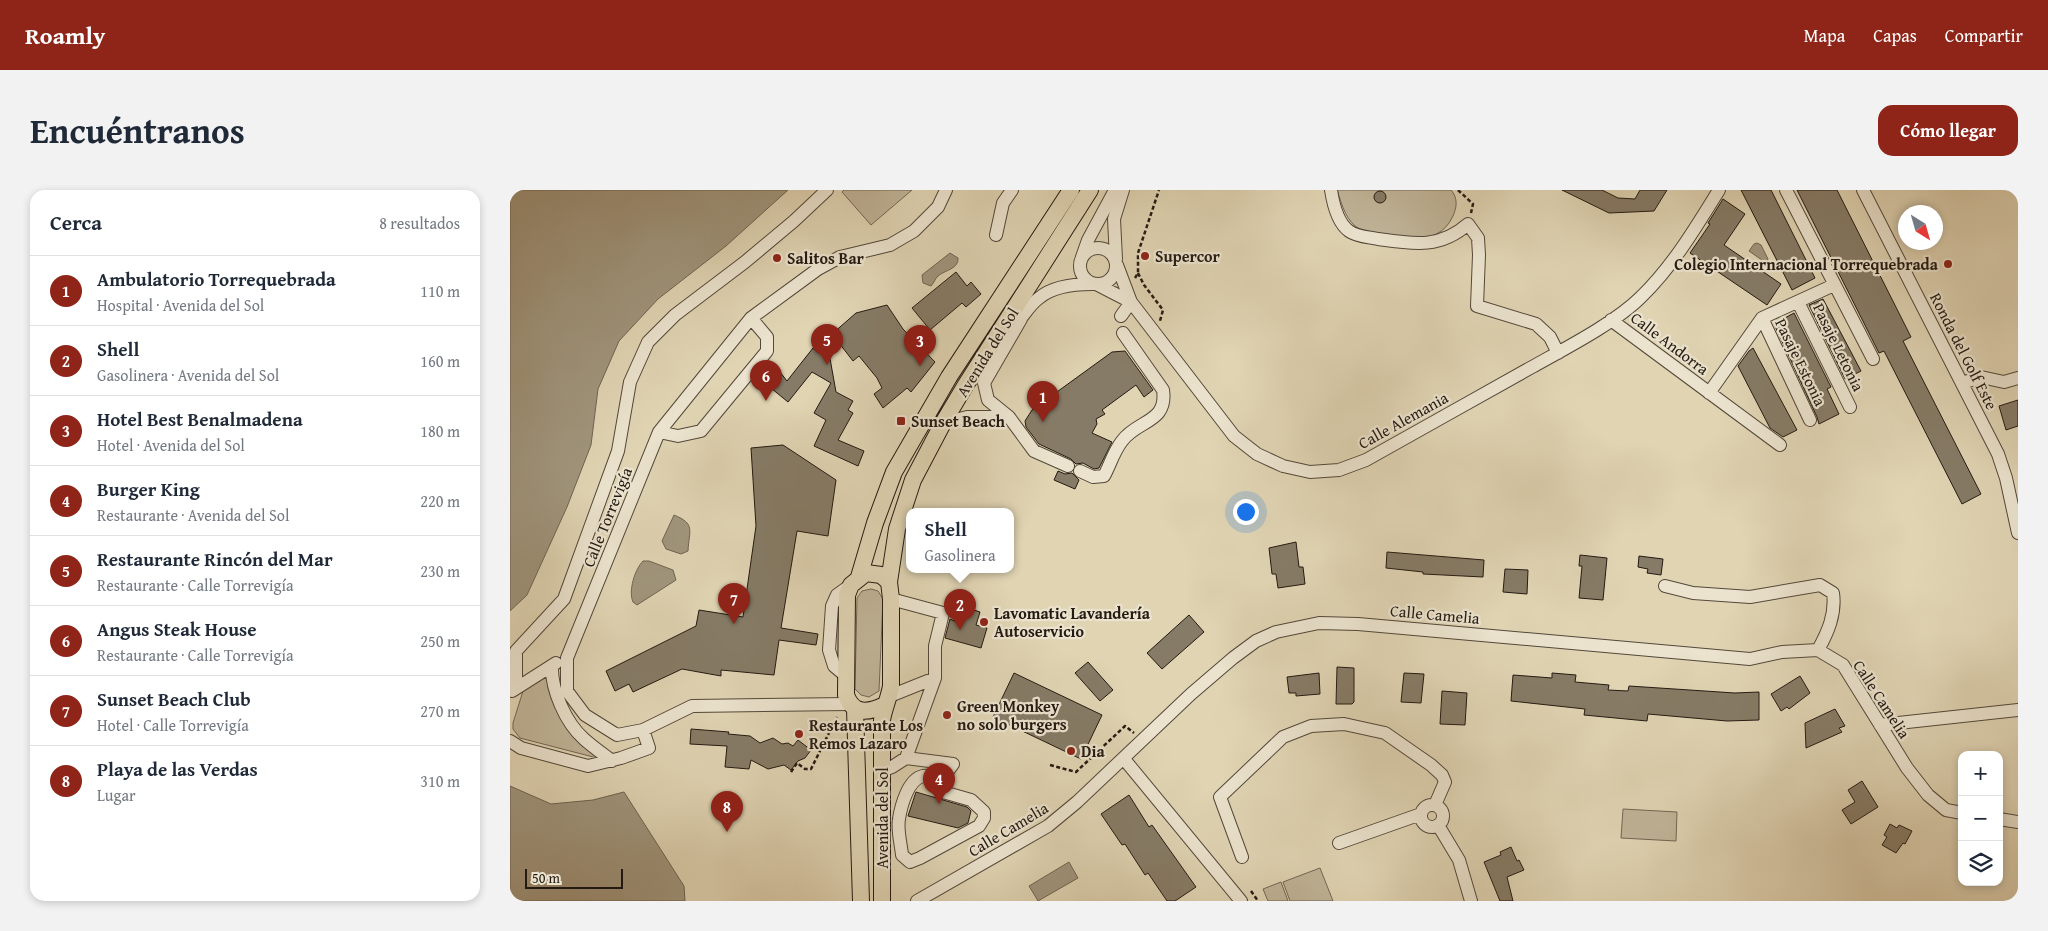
<!DOCTYPE html>
<html lang="es">
<meta charset="utf-8">
<style>
:root{--surface:#fff;--page:#f2f2f3;--text:#1f2937;--muted:#747a83;--line:#e0e1e3;--accent:#8f2418}
body{margin:0;font-family:"Gentium Book Plus",serif;background:var(--page);color:var(--text)}
.controls{position:absolute;right:15px;bottom:15px;display:grid;overflow:hidden;border-radius:10px;box-shadow:0 2px 8px #0003}
.controls button{width:45px;height:45px;display:grid;place-items:center;padding:0;border:0;border-bottom:1px solid var(--line);background:var(--surface);color:var(--text);font:25px sans-serif}
.compass{position:absolute;left:1388px;top:15px;width:45px;height:45px;border-radius:50%;background:var(--surface);box-shadow:0 2px 8px #0003;rotate:143deg}
.scale{position:absolute;left:15px;bottom:12px;width:98px;box-sizing:border-box;padding-left:5px;border:2px solid #241a12;border-top:0;font-size:14px;line-height:18px;white-space:nowrap;color:#241a12;-webkit-text-stroke:4px #ebe3ce;paint-order:stroke}
.you{position:absolute;left:735px;top:321px;width:18px;height:18px;margin:-12px;border:4px solid #fff;border-radius:50%;background:#1a73e8;box-shadow:0 0 0 8px #1a73e833}
.badge{display:grid;place-items:center;width:32px;height:32px;border-radius:50%;background:var(--accent);color:#fff;font-size:16px;font-weight:700}
.pin{position:absolute;translate:-50% -41px;filter:drop-shadow(0 1px 2px #0008)}
.pin::after{content:'';position:absolute;top:26px;width:18px;height:15px;background:inherit;clip-path:polygon(0 0,100% 0,50% 100%)}
.popup{position:absolute;left:396px;top:318px;width:108px;height:65px;box-sizing:border-box;display:grid;place-content:center;border-radius:10px;background:var(--surface);filter:drop-shadow(0 1px 4px #0005);font-size:16px;white-space:nowrap;color:var(--muted)}
.popup b{font-size:19px;color:var(--text)}
.popup::after{content:'';position:absolute;left:50%;top:100%;margin-left:-10px;border:10px solid transparent;border-top-color:var(--surface)}
.list{margin:0;padding:0;list-style:none}
h2{display:flex;justify-content:space-between;align-items:center;height:65px;margin:0;padding:0 20px;font-size:21px}
h2 small{font-size:16px;font-weight:400;color:var(--muted)}
.list li{display:grid;grid-template-columns:32px 1fr auto;gap:15px;align-items:center;box-sizing:border-box;height:70px;padding:0 20px;border-top:1px solid var(--line)}
.list b{display:block;font-size:19px;white-space:nowrap}
.list p{margin:0;font-size:16px;white-space:nowrap;color:var(--muted)}
.list em{font-size:16px;font-style:normal;color:var(--muted)}
.icon{flex:none;width:28px;height:28px;fill:none;stroke:currentColor;stroke-width:2;stroke-linecap:round;stroke-linejoin:round}
.map{position:relative;flex:none;width:1508px;height:711px;overflow:hidden;border-radius:15px}
header{display:flex;align-items:center;gap:30px;box-sizing:border-box;height:70px;padding:0 25px;background:var(--accent);color:#fff}
header strong{font-size:24px}
nav{display:flex;gap:28px;margin-inline-start:auto;font-size:18px}
.intro{display:flex;align-items:center;justify-content:space-between;box-sizing:border-box;height:120px;padding:0 30px}
h1{margin:0;font-size:35px}
.button{padding:12px 22px;border-radius:15px;background:var(--accent);color:#fff;font-size:18px;font-weight:700}
main{display:flex;gap:30px;padding:0 30px}
aside{flex:1;background:var(--surface);border-radius:15px;box-shadow:0 2px 8px #0003}
.map>svg:first-child{display:block}
.green{fill:#c0b498;stroke:#726755}
.water{fill:#a0957c;stroke:#6e6452}
.building{fill:#867b66;stroke:#241a12}
.lines{fill:none;stroke-linecap:round;stroke-linejoin:round}
.minor-casing{stroke:#53483a;stroke-width:14}
.major-casing{stroke:#241a12;stroke-width:18}
.path{stroke:#241a12;stroke-width:2.5;stroke-dasharray:4 2.5;stroke-linecap:butt}
.minor{stroke:#ebe3ce;stroke-width:12}
.major{stroke:#e0d4b3;stroke-width:16}
.poi-dot{fill:#8f2418;stroke:#ebe3ce;stroke-width:2}
.labels{text-anchor:middle;dominant-baseline:central;stroke-width:4.5;stroke-linejoin:round;paint-order:stroke}
.poi-label{font-size:16px;font-weight:bold;fill:#241a12;stroke:#ebe3ce;text-anchor:start}
.street-label{font-size:16px;fill:#241a12;stroke:#ebe3ce}
</style>
<header>
<strong>Roamly</strong>
<nav><a>Mapa</a><a>Capas</a><a>Compartir</a></nav>
</header>
<div class="intro"><h1>Encuéntranos</h1><a class="button">Cómo llegar</a></div>
<main>
<aside>
<h2>Cerca<small>8 resultados</small></h2>
<ul class="list">
<li><span class="badge">1</span><div><b>Ambulatorio Torrequebrada</b><p>Hospital · Avenida del Sol</p></div><em>110 m</em></li>
<li><span class="badge">2</span><div><b>Shell</b><p>Gasolinera · Avenida del Sol</p></div><em>160 m</em></li>
<li><span class="badge">3</span><div><b>Hotel Best Benalmadena</b><p>Hotel · Avenida del Sol</p></div><em>180 m</em></li>
<li><span class="badge">4</span><div><b>Burger King</b><p>Restaurante · Avenida del Sol</p></div><em>220 m</em></li>
<li><span class="badge">5</span><div><b>Restaurante Rincón del Mar</b><p>Restaurante · Calle Torrevigía</p></div><em>230 m</em></li>
<li><span class="badge">6</span><div><b>Angus Steak House</b><p>Restaurante · Calle Torrevigía</p></div><em>250 m</em></li>
<li><span class="badge">7</span><div><b>Sunset Beach Club</b><p>Hotel · Calle Torrevigía</p></div><em>270 m</em></li>
<li><span class="badge">8</span><div><b>Playa de las Verdas</b><p>Lugar</p></div><em>310 m</em></li>
</ul>
</aside>
<div class="map">
<svg width="1508" height="711" viewBox="0 0 1508 711">
<rect width="100%" height="100%" fill="#e0d4b3"/>
<filter id="stains"><feTurbulence type="fractalNoise" baseFrequency=".004" numOctaves="4"/><feColorMatrix values="0 0 0 0 .2 0 0 0 0 .09 0 0 0 0 .02 0 0 0 .5 -.17"/></filter>
<radialGradient id="worn" r=".72"><stop offset=".6" stop-color="#630" stop-opacity="0"/><stop offset="1" stop-color="#630" stop-opacity=".3"/></radialGradient>
<path class="green" d="M334 0H402L361 35 332 2Z
M827 0H941C948 8 947 17 943 26 927 62 881 46 851 40 836 32 832 15 827 0Z
M361 399 368 401 373 409 369 501 359 507 351 505 345 499 347 408 352 401Z
M36 488 68 548 87 568 10 548 3 539V533L13 501 19 493Z
M1113 619 1167 622 1166 651 1111 648Z
M810 678 823 711H780L773 692Z
M771 692 778 711H758L753 699Z"/>
<path class="water" d="M0 0H278L216 56 148 109 109 151 88 199 81 255 57 317 17 405 0 421Z
M1247 53 1251 55 1258 69 1256 73 1239 61 1244 54Z
M440 63 448 68C449 79 435 80 428 86 425 89 424 93 421 96L413 93 412 85Z
M164 325C186 334 179 340 178 361L171 364 156 359 152 351Z
M133 371H139L163 380 166 390 127 415 123 412C118 401 125 379 133 371Z
M0 596 41 614 83 610 114 602 174 696 175 711H0Z
M559 672 568 688 528 711 519 696Z"/>
<path class="building" d="M1052 0H1092L1108 8 1125 9 1130 0H1157L1144 21 1099 23Z
M1231 0H1261L1305 88 1282 100Z
M1287 0H1327L1401 147 1393 151 1471 304 1452 314 1374 161 1369 163Z
M864 7a6 6 0 1 1 12 0a6 6 0 1 1-12 0Z
M1213 9 1235 24 1214 55 1271 94 1257 115 1180 63 1200 34 1198 33Z
M446 82 457 96 461 92 471 104 456 117 452 113 420 140 402 118Z
M1313 109 1351 181 1335 189 1299 115Z
M377 115 393 139 425 172 401 202 397 198 373 218 364 204 372 198 367 188 349 166 343 171 322 144 346 123Z
M1284 123 1321 197 1317 199 1329 224 1309 234 1307 227 1264 134Z
M303 158 307 162 319 163 326 202 343 211 338 220 343 223 328 250 354 261 348 276 304 256 316 230 304 223 321 193 302 182 278 212 256 194 270 182 277 191Z
M1243 158 1287 240 1273 247 1260 238 1228 176 1239 161Z
M615 161 643 200 634 207 626 195 592 220 595 224 586 229 587 234 582 243 602 252 589 278 584 279 573 273 566 274 561 269 529 254 516 237 515 231 522 220 602 162Z
M1508 210V236L1496 240 1489 216Z
M273 255 326 290 318 346 287 341 271 438 308 444 306 455 269 450 264 485 211 480V486L172 479 123 502 119 494 105 501 96 481 186 436 189 420 233 427 246 336 241 258Z
M548 281 555 284 562 283 569 290 565 299 544 290Z
M786 352 789 377H793L795 394 768 398 766 384H762L759 358Z
M877 362 974 370 973 387 913 384V382L876 378Z
M1070 365 1097 368 1093 410 1069 408 1072 376H1069Z
M1129 366 1153 369 1151 385 1137 383 1138 379 1128 377Z
M995 379 1018 380 1017 404 993 402Z
M452 416 470 422 466 435 477 438 471 458 435 448 440 429 447 432Z
M679 425 694 442 652 479 637 463Z
M578 472 603 500 590 511 565 483Z
M827 477 844 478V512L842 514H826Z
M504 483 592 525 571 569 483 527Z
M809 483 810 504 786 506V503H779L777 487Z
M894 483 914 484 911 513 891 512Z
M1042 483 1066 485 1065 492 1099 495 1098 500 1118 501 1119 496 1225 503 1249 502V530L1217 531 1138 524 1137 531 1074 525 1075 519 1001 511 1003 485 1042 488Z
M1290 486 1300 503 1279 519 1277 517 1271 521 1261 504Z
M932 501 957 503 955 535 930 534Z
M1325 519 1335 536 1329 538 1332 542 1296 558 1295 533Z
M181 539 219 542 218 544 240 546 250 553 263 548 272 554 278 553 283 556 288 550 301 560 295 568 288 571 281 580 274 575 258 579 241 570 239 579 215 577 217 556 180 554Z
M1352 591 1368 617 1341 634 1332 620 1345 612 1338 600Z
M406 602 457 617 461 621 458 633 448 638 398 626Z
M619 605 639 637 642 635 686 697 665 711H657L638 683 635 685 615 654 612 655 591 624Z
M1380 634 1387 638 1389 635 1402 641 1395 654 1393 653 1386 663 1372 655 1377 647 1374 645Z
M1001 657 1007 671 1009 670 1014 680 997 687 1003 711H990L974 672 991 665 990 662Z"/>
<g class="lines">
<defs>
<path id="minor" d="M821 0C823 13 828 33 839 41 847 47 859 47 868 49 903 54 930 59 958 34L968 48 969 65 967 116 1026 134 1040 147 1048 163
M1276 0 1363 169
M1353 0 1488 264 1496 288 1508 343
M486 45 493 13 502 0
M570 76a18 18 0 1 1 36 0a18 18 0 1 1-36 0Z
M572 67 578 50 605 0
M606 69 604 29 613 0
M607 75 621 112
M588 95 621 112 724 246 747 264 773 276 800 282 829 280 856 270C911 239 967 208 1022 177 1054 159 1105 133 1131 107 1163 76 1186 37 1209 0
M1288 112 1340 217
M611 126 621 112
M1252 128 1300 230
M1101 130 1270 255
M505 135C513 127 520 114 529 108 543 96 565 94 582 94
M1452 193 1471 187 1494 192 1508 188
M1199 203 1252 128 1324 95
M499 227 524 261 558 276
M433 233 457 227H499L478 210 474 193 511 129
M149 242 168 246 191 241 257 161V147L241 128
M570 281 583 287 594 286C600 275 604 261 612 251 627 230 658 233 653 200L613 143
M1155 396 1183 403 1240 407 1310 395 1323 403C1326 424 1318 442 1308 460
M42 476C41 500 56 533 74 549 83 557 93 564 102 571
M336 486 324 476 319 460 322 416 327 405 341 395
M6 498V461L54 409 108 261 120 192 138 152 165 125 235 72 284 31 317 0
M2 501 46 473
M380 506 425 488
M339 514 182 516 133 540 107 545 75 525 57 501V468L149 242 241 128 308 79 330 67 380 55 404 41 428 17 436 0
M1370 535 1508 520
M0 551 11 558 78 576 111 568 139 558 133 540
M396 568 443 574 432 589 433 602 461 610 474 622V628L469 636 410 668 400 672 392 665C391 654 387 640 389 629 391 616 398 589 413 586 419 585 426 588 432 589
M614 569 731 711
M372 581 382 577 396 568 425 488V456L433 423 381 409
M911 626a11 11 0 1 1 22 0a11 11 0 1 1-22 0Z
M1489 629 1508 632
M928 635 949 670 961 711
M829 653 911 624
M732 667 710 607 773 547 801 536 834 534 875 543 921 575 932 585 935 592 925 615
M407 711 538 636 567 612 681 504 723 468 746 451 766 442 809 433 848 434 1240 469 1272 462 1308 460 1333 475 1397 578 1418 605 1436 620 1452 623"/>
<path id="major" d="M349 387 365 333 384 282 439 187 561 0
M375 515C358 523 343 525 336 505L337 405 341 395 356 383 371 385 379 392
M345 519 351 711
M372 711V530C374 518 379 508 381 496V409L379 392 387 339 403 290 433 233 455 196 580 0"/>
</defs>
<use href="#minor" class="minor-casing"/>
<use href="#major" class="major-casing"/>
<path class="path" d="M948 0 963 14 961 23
M628 83 634 95 653 120 650 131
M625 88 628 83V63L649 0
M540 575 566 582 615 536 624 543
M281 582 287 573 295 579H301L327 527
M741 701 748 711"/>
<use href="#minor" class="minor"/>
<use href="#major" class="major"/>
</g>
<g class="poi-dot">
<circle cx="635" cy="66" r="5"/>
<circle cx="267" cy="68" r="5"/>
<circle cx="1438" cy="74" r="5"/>
<rect x="386" y="226" width="10" height="10" rx="2.5"/>
<circle cx="474" cy="432" r="5"/>
<circle cx="437" cy="525" r="5"/>
<circle cx="289" cy="544" r="5"/>
<circle cx="561" cy="561" r="5"/>
</g>
<g class="labels">
<g class="poi-label">
<text x="645" y="66">Supercor</text>
<text x="277" y="68">Salitos Bar</text>
<text x="1428" y="74" text-anchor="end">Colegio Internacional Torrequebrada</text>
<text x="401" y="231">Sunset Beach</text>
<text x="484" y="423">Lavomatic Lavandería<tspan x="484" dy="18">Autoservicio</tspan></text>
<text x="447" y="516">Green Monkey<tspan x="447" dy="18">no solo burgers</tspan></text>
<text x="299" y="535">Restaurante Los<tspan x="299" dy="18">Remos Lazaro</tspan></text>
<text x="571" y="561">Dia</text>
</g>
<g class="street-label">
<text transform="translate(1160 153) rotate(37)">Calle Andorra</text>
<text transform="translate(1329 157) rotate(64)">Pasaje Letonia</text>
<text transform="translate(1454 161) rotate(63)">Ronda del Golf Este</text>
<text transform="translate(477 162) rotate(-58)">Avenida del Sol</text>
<text transform="translate(1291 172) rotate(64)">Pasaje Estonia</text>
<text transform="translate(893 230) rotate(-29)">Calle Alemania</text>
<text transform="translate(97 327) rotate(-68)">Calle Torrevigía</text>
<text transform="translate(925 424) rotate(5)">Calle Camelia</text>
<text transform="translate(1372 509) rotate(57)">Calle Camelia</text>
<text transform="translate(372 628) rotate(-90)">Avenida del Sol</text>
<text transform="translate(498 639) rotate(-31)">Calle Camelia</text>
</g>
</g>
<rect width="100%" height="100%" filter="url(#stains)"/>
<rect width="100%" height="100%" fill="url(#worn)"/>
</svg>
<div class="controls">
<button>+</button>
<button>−</button>
<button><svg class="icon" aria-label="layers" viewBox="0 0 24 24"><path d="M12 4l9 5-9 5-9-5zM3 14l9 5 9-5"/></svg></button>
</div>
<svg class="compass" viewBox="-18 -18 36 36"><path d="M0-13l5 13h-10z" fill="#e53935"/><path d="M0 13l5-13h-10z" fill="#747a83"/></svg>
<div class="scale">50 m</div>
<div class="you"></div>
<div class="pin badge" style="left:533px;top:232px">1</div>
<div class="pin badge" style="left:450px;top:440px">2</div>
<div class="popup"><b>Shell</b>Gasolinera</div>
<div class="pin badge" style="left:410px;top:176px">3</div>
<div class="pin badge" style="left:429px;top:614px">4</div>
<div class="pin badge" style="left:317px;top:175px">5</div>
<div class="pin badge" style="left:256px;top:211px">6</div>
<div class="pin badge" style="left:224px;top:434px">7</div>
<div class="pin badge" style="left:217px;top:642px">8</div>
</div>
</main>
